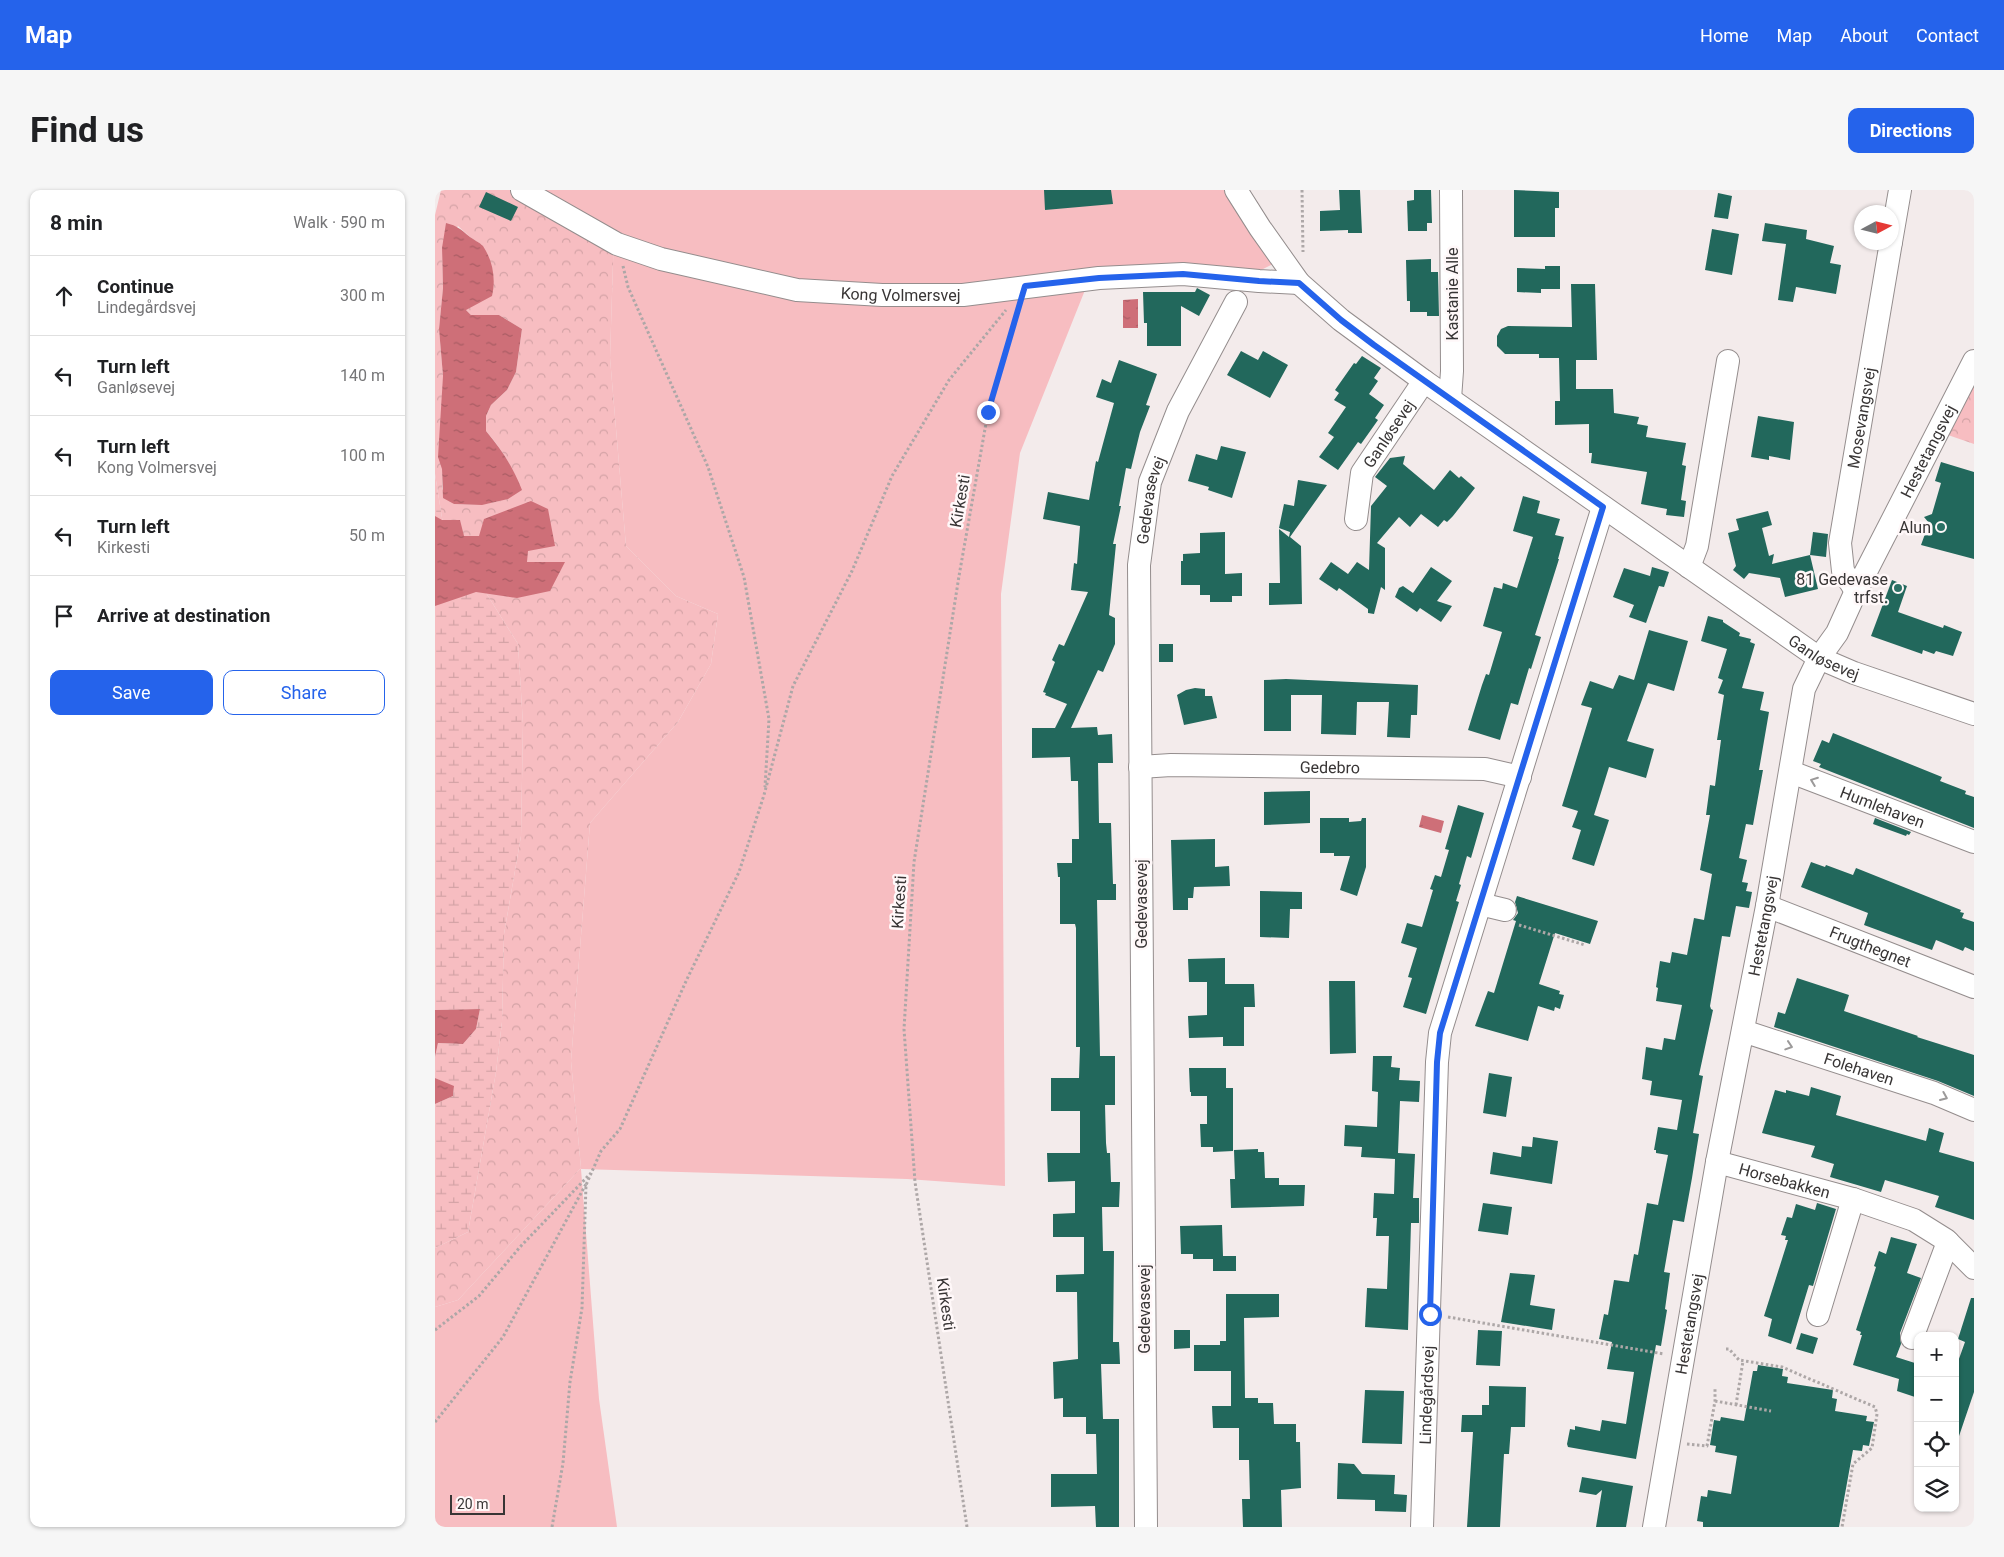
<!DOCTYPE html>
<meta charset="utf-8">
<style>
:root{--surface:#fff;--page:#f6f6f6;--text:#202124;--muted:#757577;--line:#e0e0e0;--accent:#2563eb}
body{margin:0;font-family:Roboto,sans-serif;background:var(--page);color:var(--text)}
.controls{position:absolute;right:15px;bottom:15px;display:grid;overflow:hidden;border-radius:10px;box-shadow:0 1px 4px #0004}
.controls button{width:45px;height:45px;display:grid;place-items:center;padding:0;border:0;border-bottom:1px solid var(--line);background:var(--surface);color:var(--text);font:25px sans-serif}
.compass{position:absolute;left:1419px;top:15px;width:45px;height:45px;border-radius:50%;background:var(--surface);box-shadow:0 1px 4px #0004;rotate:83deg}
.scale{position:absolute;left:15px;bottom:12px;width:55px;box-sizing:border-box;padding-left:5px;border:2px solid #383535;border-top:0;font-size:14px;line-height:18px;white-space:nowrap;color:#383535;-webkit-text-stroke:4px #fff8f9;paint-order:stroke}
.stop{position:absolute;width:15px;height:15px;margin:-11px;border:4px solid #2563eb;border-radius:50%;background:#fff}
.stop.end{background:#2563eb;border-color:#fff;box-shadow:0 1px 5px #0008}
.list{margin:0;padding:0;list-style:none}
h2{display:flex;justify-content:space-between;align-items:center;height:65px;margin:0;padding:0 20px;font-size:21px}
h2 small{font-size:16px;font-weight:400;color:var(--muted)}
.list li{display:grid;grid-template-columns:32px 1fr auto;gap:15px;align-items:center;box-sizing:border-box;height:80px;padding:0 20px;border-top:1px solid var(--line)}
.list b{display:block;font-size:19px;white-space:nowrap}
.list p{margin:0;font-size:16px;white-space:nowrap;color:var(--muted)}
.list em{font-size:16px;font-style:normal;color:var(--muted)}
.actions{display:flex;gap:10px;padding:15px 20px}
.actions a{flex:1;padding:11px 0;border:1px solid var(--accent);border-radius:10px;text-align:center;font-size:18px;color:var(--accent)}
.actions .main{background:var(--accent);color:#fff}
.icon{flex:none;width:28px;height:28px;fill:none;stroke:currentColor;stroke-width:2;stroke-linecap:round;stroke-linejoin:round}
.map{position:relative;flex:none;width:1539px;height:1337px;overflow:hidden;border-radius:10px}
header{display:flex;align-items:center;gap:30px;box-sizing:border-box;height:70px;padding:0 25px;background:var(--accent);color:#fff}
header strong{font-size:24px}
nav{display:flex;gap:28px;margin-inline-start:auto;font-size:18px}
.intro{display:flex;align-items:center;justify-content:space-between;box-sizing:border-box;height:120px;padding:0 30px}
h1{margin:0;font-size:35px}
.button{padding:12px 22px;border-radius:10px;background:var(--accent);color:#fff;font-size:18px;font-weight:700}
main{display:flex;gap:30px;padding:0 30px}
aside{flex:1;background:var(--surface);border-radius:10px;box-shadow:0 1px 4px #0004}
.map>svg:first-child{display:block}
.green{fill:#f7bdc1}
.forest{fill:url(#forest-crowns);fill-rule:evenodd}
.wetland{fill:url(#wetland-marsh)}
.water{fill:url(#water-ripples)}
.building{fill:#22685c}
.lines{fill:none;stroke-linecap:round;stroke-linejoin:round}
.minor-casing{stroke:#948d8d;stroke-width:24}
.path{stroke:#ada7a7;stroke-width:3;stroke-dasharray:2.5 2.5;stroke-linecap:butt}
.minor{stroke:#fff;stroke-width:22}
.oneway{stroke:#9c9a9a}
.route{stroke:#2563eb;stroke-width:6}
.poi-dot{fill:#2c7165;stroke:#fff8f9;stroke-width:2}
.labels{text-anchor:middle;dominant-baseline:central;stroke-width:5;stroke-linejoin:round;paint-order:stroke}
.street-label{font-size:16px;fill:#383535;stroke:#fff8f9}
.poi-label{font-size:16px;fill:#383535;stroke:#fff8f9;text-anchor:end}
</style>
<header>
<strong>Map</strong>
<nav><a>Home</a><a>Map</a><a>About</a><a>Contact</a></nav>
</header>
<div class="intro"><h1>Find us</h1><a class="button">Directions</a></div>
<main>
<aside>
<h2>8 min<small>Walk · 590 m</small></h2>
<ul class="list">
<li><svg class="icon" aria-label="ahead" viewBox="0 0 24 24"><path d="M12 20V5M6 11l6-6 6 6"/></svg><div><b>Continue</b><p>Lindegårdsvej</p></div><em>300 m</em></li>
<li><svg class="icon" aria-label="left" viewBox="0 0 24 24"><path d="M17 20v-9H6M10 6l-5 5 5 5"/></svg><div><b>Turn left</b><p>Ganløsevej</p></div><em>140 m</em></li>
<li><svg class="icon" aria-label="left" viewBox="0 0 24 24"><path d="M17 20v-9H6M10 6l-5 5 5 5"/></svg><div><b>Turn left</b><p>Kong Volmersvej</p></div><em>100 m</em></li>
<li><svg class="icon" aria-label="left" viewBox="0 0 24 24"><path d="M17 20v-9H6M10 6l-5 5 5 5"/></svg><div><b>Turn left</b><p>Kirkesti</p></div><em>50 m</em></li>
<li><svg class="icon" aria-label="arrive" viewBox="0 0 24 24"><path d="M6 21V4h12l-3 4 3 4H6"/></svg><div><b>Arrive at destination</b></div></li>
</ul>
<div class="actions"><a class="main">Save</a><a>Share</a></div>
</aside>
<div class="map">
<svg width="1539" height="1337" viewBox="0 0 1539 1337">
<defs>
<pattern id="forest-crowns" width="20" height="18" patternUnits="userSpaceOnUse" patternTransform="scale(1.25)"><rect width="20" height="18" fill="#f7bdc1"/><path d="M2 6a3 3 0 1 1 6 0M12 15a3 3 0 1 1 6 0" fill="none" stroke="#d4a3a6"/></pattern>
<pattern id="wetland-marsh" width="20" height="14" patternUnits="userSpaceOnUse" patternTransform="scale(1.25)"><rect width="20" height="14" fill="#f7bdc1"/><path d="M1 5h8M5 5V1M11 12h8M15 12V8" fill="none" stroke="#d4a3a6"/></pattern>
<pattern id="water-ripples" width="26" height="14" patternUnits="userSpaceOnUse" patternTransform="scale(1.25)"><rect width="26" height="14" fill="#ce6f78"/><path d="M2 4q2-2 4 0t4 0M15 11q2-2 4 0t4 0" fill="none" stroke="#a85c63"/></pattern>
</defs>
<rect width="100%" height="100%" fill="#f3ebeb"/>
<path class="green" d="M99 0H792L838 74 822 82 652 95 585 263 566 404 570 996 472 989 146 979 164 1209 182 1337H0V1117L23 1110 146 978 136 871 155 633 243 532 276 474 283 424 241 406 191 356 175 168 179 41Z"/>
<path class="forest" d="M6 0H99L179 41 175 168 191 356 241 406 283 424 276 474 243 532 155 633 136 871 146 978 23 1110 0 1117V1058L33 1042 61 882 67 832 69 744 86 646 88 534 83 454 8 334 0 284V25ZM23 36 35 47 47 55 31 120 36 125H64L87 139 81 182 72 200 56 215 51 226V241C67 259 78 278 86 300 64 315 45 315 19 314L7 299 8 186 4 139 8 98 7 58Z
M1539 195V254L1513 245Z"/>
<path class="wetland" d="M0 284 8 334 83 454 88 534 86 646 69 744 67 832 61 882 33 1042 0 1058V914L18 906 19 897 0 888V867L3 853 28 854 41 839 45 819 0 820Z"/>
<path class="water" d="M11 33C23 36 25 39 35 47 39 50 44 52 48 56 58 71 61 89 57 106L31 120 36 125H64L87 139 81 182 72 200 56 215 51 226V241C67 260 78 277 87 300L73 309 47 315 19 314 8 308 7 279 3 267 8 186 4 139 8 98 7 58Z
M703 109V138H688V110Z
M96 311 113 319 120 356 93 361 92 372H130L115 401 82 408 41 402 0 416V326L7 330H25L29 346H44L49 329Z
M987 625 1009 631 1006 643 984 637Z
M45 819 41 839 28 854 3 853 0 867V820Z
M0 888 19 896 18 906 0 914Z"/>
<path class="building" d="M609 0H676L678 14 610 20Z
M904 0H925L927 43H913V40L885 41V21L905 20Z
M979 0H996L997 33H992V41H973L972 11 979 10Z
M1079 0 1124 2V18H1120V47H1079Z
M51 2 83 17 76 31 44 17Z
M1283 3 1297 6 1293 29 1279 27Z
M1330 33 1372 40 1371 49 1399 56 1395 73 1406 75 1401 104 1361 97 1358 112 1343 110 1351 54 1327 51Z
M1277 39 1304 44 1297 85 1270 80Z
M996 69V82H1003L1004 126H992V122H975V111H972L971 70Z
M1110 76H1125V99H1106V103L1082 102V78L1110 79Z
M1136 94H1160L1162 170H1141V199H1178L1179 223 1204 227 1202 234 1213 236 1211 247 1251 253 1247 275 1251 276 1246 310 1251 311 1249 327 1231 325 1232 319 1206 314 1212 282 1156 273 1157 263H1154V234L1120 235V211H1125L1124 168H1104V164H1070L1062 156V146L1066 139 1073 136 1137 137Z
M762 98 775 105 764 126 746 116V156H712V133H709L708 102H760Z
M806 161 823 170 828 161 853 175 835 208 792 185Z
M927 166 946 178 939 188 943 191 934 204 949 215 940 228 943 230 926 254 923 252 903 280 884 267 899 247 893 243 911 217 899 210 904 203 900 200 919 173 921 174Z
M684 170 722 184 711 215 715 216 705 242 696 279 691 278 684 316H686L678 354H681L674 425 680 428V454L668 482 663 480 636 538 662 537 663 545 677 544 678 573H663L664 633H676L678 694H681V710H662L665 866H680V915H670L671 953 672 963H675L676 992H685L684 1017H667L668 1061H679L678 1152H684L685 1174H666L668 1229H684V1337H661L660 1316 616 1317V1284H662L661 1244H651V1227H628V1208L619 1209 618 1172 643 1169 642 1102H621V1085L649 1084V1047H618V1024L640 1023V991L613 992 612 963H645V921H616V888H644L645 857H641V738L640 734H625V687H623L622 673H637V649H644L643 591H636L635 567 597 568V538H620L632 514 610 505 611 503 608 502 620 472 617 470 624 454 629 456 653 402 636 400 639 373 642 374 645 336 608 329 613 302 654 310 661 271 663 272 679 213 661 207 667 189 676 193Z
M1323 226 1359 232 1355 270 1334 266V270L1316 267Z
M786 256 811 262 797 308 773 300 774 297 753 291 761 264 782 270Z
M970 266 968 274 999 300 1015 280 1024 288 1026 286 1040 298 1018 326 1012 332 1009 330 1003 337 986 324 975 337 964 327 942 353 950 358V400L946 397 939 424 933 423V419L904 398 902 401 884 389 896 372 913 384 922 372 934 380 936 316 952 296 940 287 955 268Z
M1506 272 1539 282V369L1486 355 1494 333 1489 327 1497 324 1506 293 1500 291Z
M863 290 892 295 855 347 866 356 867 414 834 415V393H845L844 339 854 347 855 342 844 338 849 314 859 316Z
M1088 306 1105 311 1102 323 1125 329 1120 345 1129 347 1123 369H1124L1100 445 1106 447 1096 479 1094 478 1083 515 1076 513 1065 550 1033 540 1047 495 1051 484 1054 485 1067 442 1048 436 1059 397 1067 399 1068 393 1082 398 1098 347 1078 341Z
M1333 321 1337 335 1327 338 1334 366 1339 364 1337 374 1375 365 1378 342 1393 344 1391 367 1375 365 1383 399 1350 407 1345 388 1314 383 1309 389 1298 380 1301 376 1293 343 1304 340 1301 329Z
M790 342V384L807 383V406H797V412H775V405H765V395H746V371H748V364L765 363V343Z
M996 377 1017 391 1002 411 1017 416 1006 432 985 418 982 422 960 407 964 398 968 396 978 403Z
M1217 377 1234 382 1229 397 1224 396 1211 433 1194 427 1199 415 1178 407 1189 378 1215 386Z
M1457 390 1472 396 1463 422 1508 438 1509 435 1527 442 1518 466 1501 461 1499 464 1488 460 1487 464 1436 446Z
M1273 426 1288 430V432L1305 443 1304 446 1316 449 1315 452 1320 454 1307 498 1329 502 1325 520 1334 522 1324 580H1328L1318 635 1311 634 1304 668 1312 670 1307 692 1313 693 1311 701 1317 702 1314 718 1301 716 1295 747 1287 746 1275 816 1276 819 1278 820 1264 885 1268 886 1258 943 1264 944 1257 988 1249 1032 1238 1030 1229 1082 1235 1083 1230 1119 1232 1120 1226 1156 1221 1155 1201 1269 1133 1257 1132 1254 1135 1239 1140 1240V1236L1165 1241 1167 1230 1191 1234 1199 1182 1172 1179 1177 1152 1164 1149 1169 1124 1173 1125 1179 1090 1194 1092 1199 1064 1203 1065 1212 1013 1223 1015 1233 965 1221 963V960H1219L1223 937 1242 940 1247 910 1215 905 1217 891 1207 889 1211 857 1227 860 1229 848 1240 850 1247 815 1221 811 1223 798 1221 797 1225 771 1235 773 1237 762 1252 765 1259 728 1269 730 1277 684 1265 680 1275 625H1271L1275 595 1280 596 1286 550H1282L1289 505 1283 503 1288 490 1283 488 1292 459 1266 451Z
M1214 440 1253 451 1239 501 1213 493 1192 551 1219 559 1211 588 1174 577 1159 625 1174 630 1159 676 1137 669 1146 640 1137 637 1143 621 1127 616 1157 518 1146 515 1155 491 1178 499 1184 485 1199 490Z
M724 454H738V472H724Z
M851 489 983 495 982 525H976L975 548 952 547 954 512H922L921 545 886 544 887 505H856V541H829V490Z
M760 498 770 499V506H777L782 528 749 535 742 505 751 500Z
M1398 543 1507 587 1505 591 1531 601 1530 604 1539 607V638L1384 577 1386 574 1378 571 1387 550 1394 553Z
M875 601V633L829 635V602Z
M1023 615 1049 623 1036 668 1032 666 1024 694 1026 695 1021 711 1024 712 991 824 968 817 977 788 973 787 982 758 966 753 972 733 987 737 998 700 995 699 1000 685 1006 687 1014 660 1010 659Z
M885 628H914V632L926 631 927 628H931V677L922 706 905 700 915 666H899V663H885Z
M1440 628 1476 642 1474 645 1472 644 1471 646 1438 634Z
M780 649V677L794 676 795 696 759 697 758 708H753V720H738L736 650Z
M1376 672 1390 677 1391 675 1418 685 1421 678 1526 720 1525 722 1529 723 1527 728 1539 732V761L1530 757 1528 761 1501 750 1497 760 1429 735 1433 723 1366 697Z
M825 701 867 702V719H855L854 748 825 747Z
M1082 706 1163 731 1155 754 1120 743 1104 794 1125 801 1124 804 1129 805 1125 819 1120 817 1119 821 1103 816 1093 851 1040 836 1053 801 1059 803 1081 731 1078 730 1083 723 1080 712Z
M790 768V794H819L820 817H809V856H788V847L754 848 753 826 772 825V792H754L753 769Z
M1362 788 1414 805 1409 821 1483 846 1482 847 1539 865V906L1503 891 1339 837 1343 822 1350 824Z
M894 791H920L921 863 895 864Z
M938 866H957L956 877 965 878 964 890 985 891 984 912 965 911 963 963 980 964 978 1008H984V1033H976L973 1140 930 1137 932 1098 952 1099 954 1046H941L942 1028H938L939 1003 959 1004 960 969 926 967 927 957 909 956 910 935 942 937 943 902 937 901Z
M754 878H791V898H798V961L778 962V957H766L765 934H772V906H756V902H755Z
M1054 883 1077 887 1071 927 1048 923Z
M1376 897 1406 906 1401 925 1491 951 1494 938 1509 943 1504 962 1539 972V1030L1500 1017 1504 1006 1450 990 1446 1002 1395 987 1399 974 1376 967 1380 956 1327 943 1340 900 1351 903V900L1374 906Z
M1098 947 1123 951 1117 994 1055 984 1058 962 1086 967 1087 956 1097 957Z
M823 959V962H829L830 988H844V995H870L869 1016 796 1018 795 989H800L799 960Z
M1048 1013 1077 1017 1073 1045 1043 1041Z
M1382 1013 1401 1019 1378 1096 1374 1095 1356 1154 1333 1146 1337 1129 1329 1126 1353 1050H1350L1351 1046 1346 1045 1352 1027 1357 1028 1361 1014 1380 1020Z
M787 1035 788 1066H801V1081H778V1069H758V1064H746L745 1036Z
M1456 1047 1482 1054 1472 1083 1486 1088 1465 1143 1466 1154 1461 1167 1483 1174V1208L1462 1201 1464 1189 1418 1175 1427 1145H1425L1426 1142 1421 1140 1441 1077 1439 1076 1444 1061 1451 1064Z
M1075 1083 1100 1085 1095 1115 1120 1119 1117 1140 1066 1132Z
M791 1104H844V1127L809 1128 810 1208H823V1213H838L839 1234H861V1252H865L866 1298 846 1300 847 1337H808L807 1309H815L814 1270H804V1238H778L777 1216H796V1181H759V1155H785V1151H791Z
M1536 1108H1539V1202L1523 1249H1520V1180L1530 1152 1523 1149Z
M739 1140H755V1158L739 1159Z
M1043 1140 1067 1141 1065 1176 1041 1175Z
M1366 1143 1383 1148 1378 1164 1361 1159Z
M1323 1175 1348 1179 1347 1186 1353 1187 1352 1193 1398 1200 1397 1208 1402 1209 1400 1221 1432 1226 1431 1231 1439 1232 1434 1256 1428 1255 1427 1261 1418 1260 1404 1337H1268V1332L1262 1331 1266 1306 1272 1307 1273 1300 1296 1304 1302 1266 1280 1262 1281 1256 1275 1255 1279 1230 1285 1231 1286 1227 1309 1231 1318 1181H1322Z
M1054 1196 1091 1197 1090 1237H1076L1074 1264H1069L1065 1337H1032L1038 1242H1026L1027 1225H1047V1215H1054Z
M930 1200 969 1201 967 1254 927 1253Z
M903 1273 919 1274 927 1284 960 1285 959 1304 972 1305 971 1322 940 1321V1310L902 1309Z
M1147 1287 1198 1296 1191 1337H1161L1167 1300 1161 1305 1144 1302Z"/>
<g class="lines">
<defs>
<g id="minor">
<path id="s1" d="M87 0 182 54 226 69 362 100 447 105H528L664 88 748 84 824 91 864 93"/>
<path id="s2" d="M801 0 825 38 864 93 906 130 989 191 1384 468 1419 483 1539 524"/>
<path d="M1456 52 1465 0"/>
<path d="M1015 209 1017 181 1016 0"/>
<path id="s3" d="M921 329 927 283 989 191"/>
<path d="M1254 377 1262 356 1293 171"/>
<path id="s4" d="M1421 401 1408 381 1405 353 1456 52"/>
<path id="s5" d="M705 577 736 575 1050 579 1085 587"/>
<path id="s6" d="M1356 582 1539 652"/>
<path d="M1045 714 1070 720"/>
<path id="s7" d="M1332 716 1539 797"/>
<path id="s8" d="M1308 841 1499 903 1539 920"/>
<path id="s9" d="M1282 972 1418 1009 1479 1030 1511 1050 1539 1078"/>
<path d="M1383 1125 1418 1009"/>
<path d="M1477 1148 1513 1052"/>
<path id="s10" d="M711 1337 704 375 715 292 743 221 801 112"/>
<path id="s11" d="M987 1337 1002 872 1005 843 1168 317"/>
<path id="s12" d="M1219 1337 1282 972 1332 716 1369 499 1384 468 1402 443 1421 401 1539 171"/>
</g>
</defs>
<use href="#minor" class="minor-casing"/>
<path class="path" d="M867 0 868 62
M188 76 193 97 273 277 309 387 334 529 330 597
M1084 735 1150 755
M1013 1127 1229 1164
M0 1140 44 1106 85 1057 156 983
M1291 1159H1294L1304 1170 1347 1177 1440 1217 1442 1224 1437 1258 1418 1274 1407 1337
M1280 1211 1336 1221
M1301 1215 1308 1171
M0 1232 68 1147 151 994
M1252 1254 1272 1256 1280 1211V1199
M117 1337 128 1273 135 1192 147 1118 151 995 166 961 185 939 252 789 304 682 329 605 358 496 417 381 457 286 514 190 571 120
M532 1337 480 992 469 839 479 672 524 386 553 222 584 118"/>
<use href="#minor" class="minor"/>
</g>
<defs><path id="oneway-chevron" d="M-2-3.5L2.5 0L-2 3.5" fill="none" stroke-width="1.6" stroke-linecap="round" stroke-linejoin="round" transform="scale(1.25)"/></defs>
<g class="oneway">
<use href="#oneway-chevron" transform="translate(1379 591) rotate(-159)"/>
<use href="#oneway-chevron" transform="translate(1354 856) rotate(18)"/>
<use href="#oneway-chevron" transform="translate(1509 907) rotate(23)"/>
</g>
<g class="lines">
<path class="route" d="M553 222 590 96 664 88 748 84 824 91 864 93 906 130 939 155 1168 317 1005 843 1002 872 995 1124"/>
</g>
<g class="poi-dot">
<circle cx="1506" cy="337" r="5"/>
<circle cx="1463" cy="398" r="5"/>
</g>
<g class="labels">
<g class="street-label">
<text stroke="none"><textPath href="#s1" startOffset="399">Kong Volmersvej</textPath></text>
<text transform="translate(1017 104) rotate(-90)">Kastanie Alle</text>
<text stroke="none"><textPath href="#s4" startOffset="179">Mosevangsvej</textPath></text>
<text stroke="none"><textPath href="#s3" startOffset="94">Ganløsevej</textPath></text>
<text stroke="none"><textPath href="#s12" startOffset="1120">Hestetangsvej</textPath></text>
<text transform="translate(525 311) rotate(-80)">Kirkesti</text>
<text stroke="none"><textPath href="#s10" startOffset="1028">Gedevasevej</textPath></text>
<text stroke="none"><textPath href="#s2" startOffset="758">Ganløsevej</textPath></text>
<text stroke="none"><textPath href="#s5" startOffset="190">Gedebro</textPath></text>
<text stroke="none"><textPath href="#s6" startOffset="98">Humlehaven</textPath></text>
<text transform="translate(464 712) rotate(-86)">Kirkesti</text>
<text transform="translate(706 714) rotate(-90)">Gedevasevej</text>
<text stroke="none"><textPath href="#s12" startOffset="611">Hestetangsvej</textPath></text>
<text stroke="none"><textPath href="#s7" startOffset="111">Frugthegnet</textPath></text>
<text stroke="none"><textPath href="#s8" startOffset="122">Folehaven</textPath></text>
<text stroke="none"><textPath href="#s9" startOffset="70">Horsebakken</textPath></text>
<text transform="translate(511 1114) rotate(82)">Kirkesti</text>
<text transform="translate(709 1119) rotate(-90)">Gedevasevej</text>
<text stroke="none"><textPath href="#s12" startOffset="206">Hestetangsvej</textPath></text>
<text stroke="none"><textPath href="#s11" startOffset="132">Lindegårdsvej</textPath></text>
</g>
<g class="poi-label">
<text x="1496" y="337">Alun</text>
<text x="1453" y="389">81 Gedevase<tspan x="1453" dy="18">trfst.</tspan></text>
</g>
</g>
</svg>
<div class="controls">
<button>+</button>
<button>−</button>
<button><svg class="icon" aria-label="locate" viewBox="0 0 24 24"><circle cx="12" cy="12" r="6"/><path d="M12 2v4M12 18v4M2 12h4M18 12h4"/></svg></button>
<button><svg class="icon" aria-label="layers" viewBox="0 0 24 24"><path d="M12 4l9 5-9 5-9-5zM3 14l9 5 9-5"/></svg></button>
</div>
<svg class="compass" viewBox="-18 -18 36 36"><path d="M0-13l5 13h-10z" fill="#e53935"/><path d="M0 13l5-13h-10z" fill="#757577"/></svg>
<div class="scale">20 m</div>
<div class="stop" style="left:995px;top:1124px"></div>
<div class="stop end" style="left:553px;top:222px"></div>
</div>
</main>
